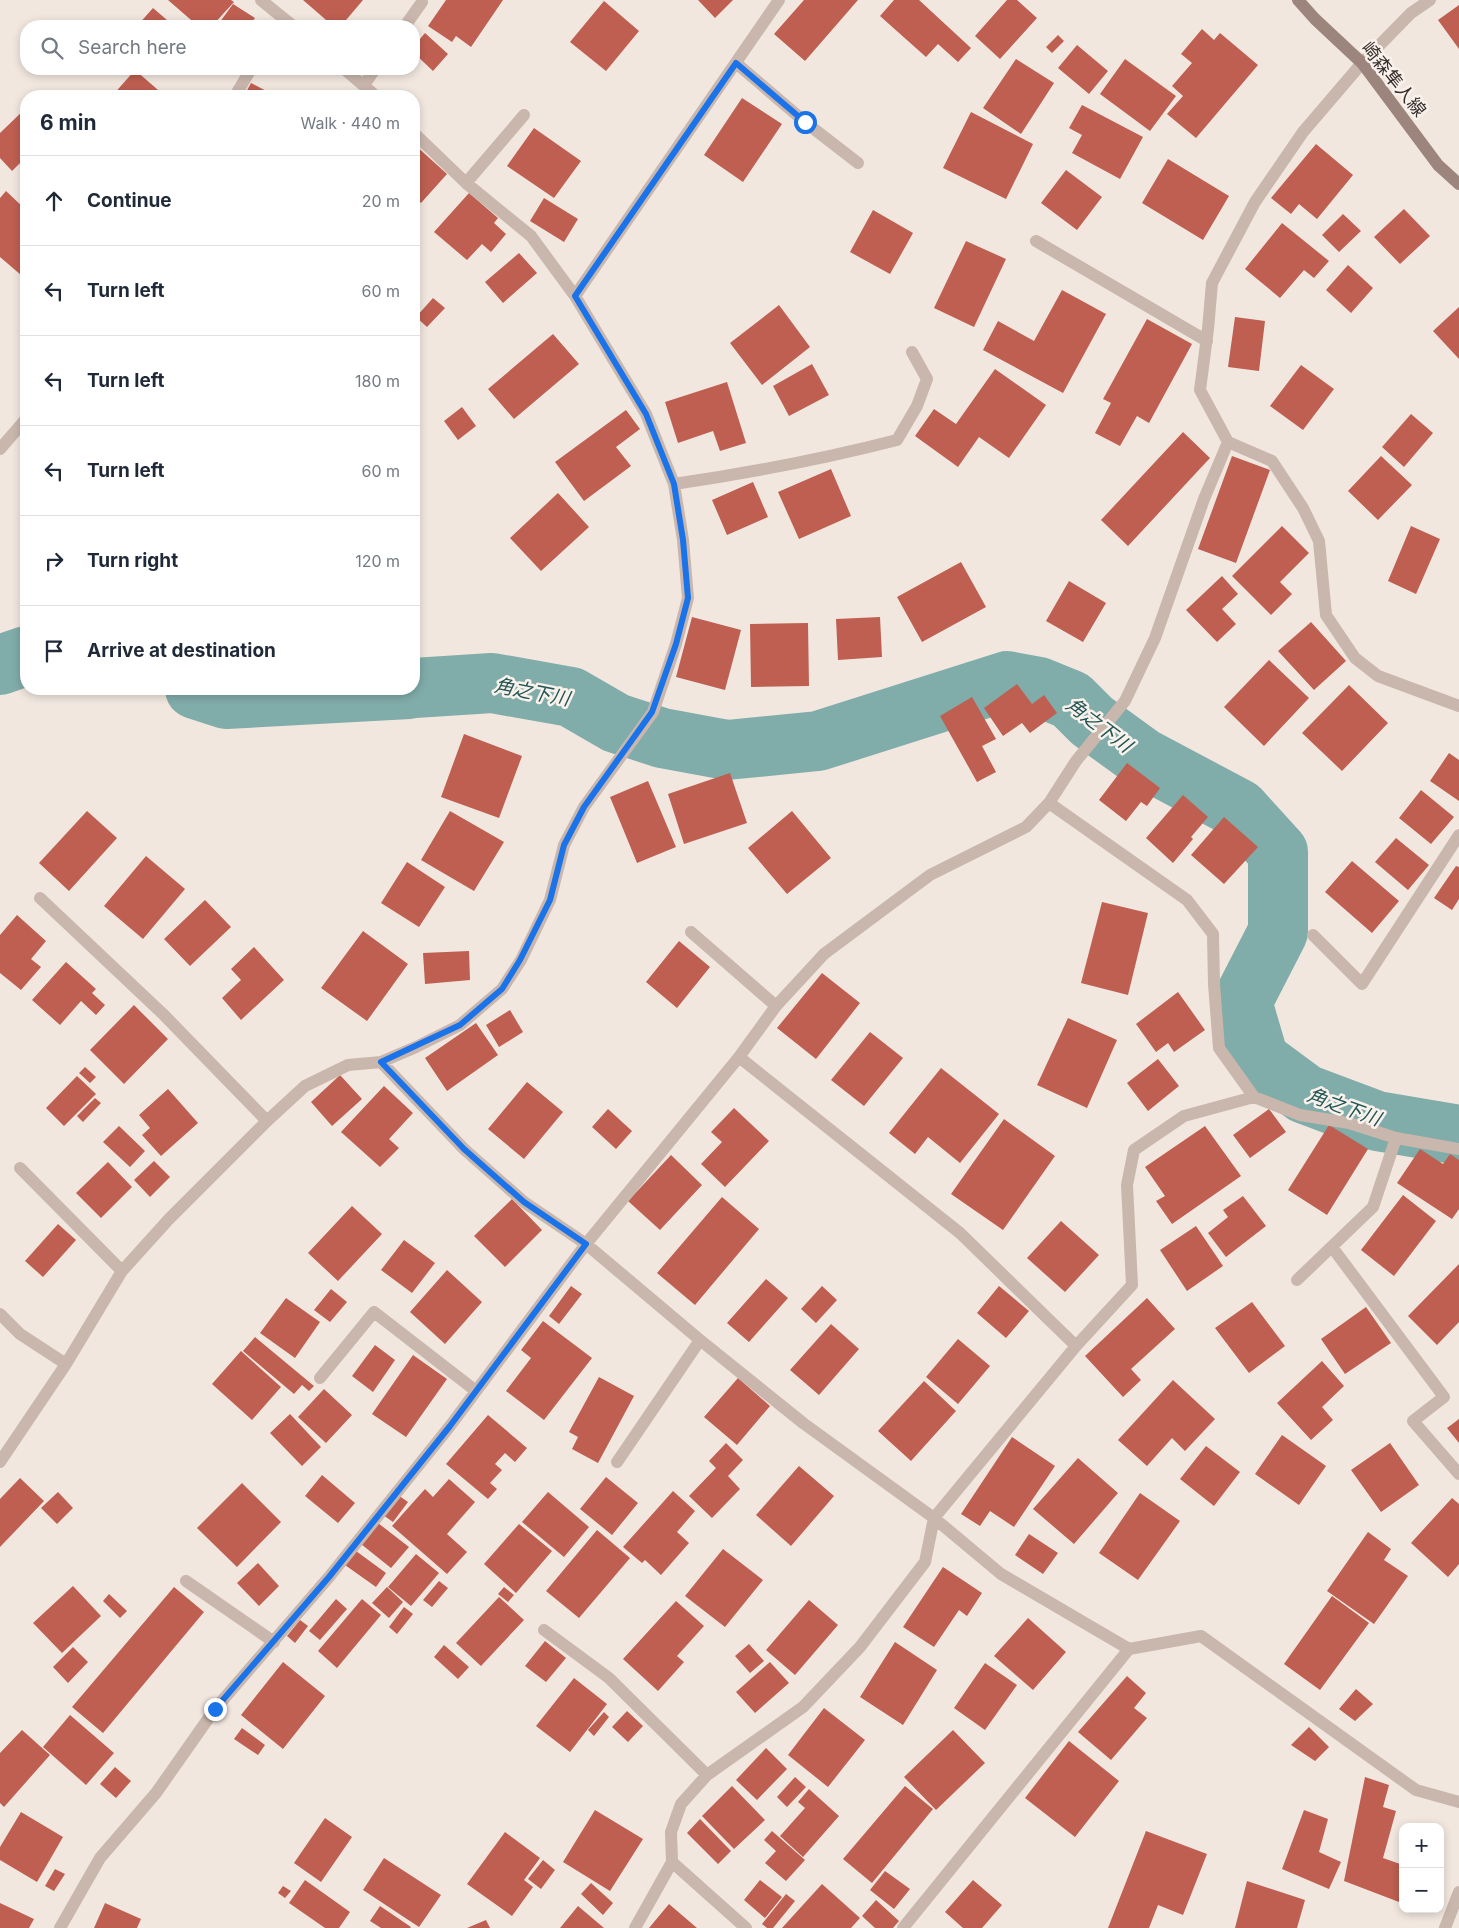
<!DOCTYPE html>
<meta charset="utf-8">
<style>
:root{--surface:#fff;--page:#f6f6f7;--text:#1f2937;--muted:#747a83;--line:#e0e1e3}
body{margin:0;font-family:Inter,"Noto Sans JP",sans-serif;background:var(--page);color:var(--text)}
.controls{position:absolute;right:15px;bottom:15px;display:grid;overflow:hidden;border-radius:10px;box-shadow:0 2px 8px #0003}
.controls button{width:45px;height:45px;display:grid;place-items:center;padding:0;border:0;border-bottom:1px solid var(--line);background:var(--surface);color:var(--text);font:25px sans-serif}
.stop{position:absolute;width:15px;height:15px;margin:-11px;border:4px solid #1a73e8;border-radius:50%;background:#fff}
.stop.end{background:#1a73e8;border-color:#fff;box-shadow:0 1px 5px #0008}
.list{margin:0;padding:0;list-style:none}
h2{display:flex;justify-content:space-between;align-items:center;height:65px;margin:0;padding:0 20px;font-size:21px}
h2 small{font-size:16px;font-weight:400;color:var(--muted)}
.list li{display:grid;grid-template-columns:32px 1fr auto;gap:15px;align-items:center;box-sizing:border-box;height:90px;padding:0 20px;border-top:1px solid var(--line)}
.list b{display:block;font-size:19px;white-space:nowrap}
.list em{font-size:16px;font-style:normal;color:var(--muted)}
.icon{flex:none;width:28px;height:28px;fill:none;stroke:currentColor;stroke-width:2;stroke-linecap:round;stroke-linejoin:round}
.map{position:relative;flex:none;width:1459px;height:1928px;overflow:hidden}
.search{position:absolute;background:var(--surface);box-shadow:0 2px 8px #0003;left:20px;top:20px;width:400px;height:55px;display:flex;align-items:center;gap:12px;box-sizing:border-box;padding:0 18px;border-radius:20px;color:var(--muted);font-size:19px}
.panel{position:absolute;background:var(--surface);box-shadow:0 2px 8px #0003;left:20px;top:90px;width:400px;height:605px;border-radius:20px}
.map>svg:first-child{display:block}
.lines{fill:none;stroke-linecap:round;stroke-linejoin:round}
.river{stroke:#80aca9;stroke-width:60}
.building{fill:#be5f51}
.street{stroke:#c9b6ac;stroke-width:12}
.secondary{stroke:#9c857d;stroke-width:12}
.route{stroke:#1a73e8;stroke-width:6}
.labels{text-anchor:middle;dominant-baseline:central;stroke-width:5;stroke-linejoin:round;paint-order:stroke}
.street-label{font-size:18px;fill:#372d2a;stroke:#f9f1eb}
.water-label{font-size:19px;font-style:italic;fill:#225654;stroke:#f9f1eb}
</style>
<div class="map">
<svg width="1459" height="1928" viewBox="0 0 1459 1928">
<rect width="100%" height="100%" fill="#f1e7df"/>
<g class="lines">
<path class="river" d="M0 665 26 656
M414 688 492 683 571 697 616 723 662 738 727 750 818 741 1007 681 1039 687 1071 700 1092 721 1143 758 1239 809 1278 852V932L1242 1002 1259 1060 1305 1094 1377 1121 1459 1135
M195 689 226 699 409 689"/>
</g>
<path class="building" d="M168 0H231L234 2 212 26H198Z
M303 0H363L341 26H333Z
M446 0H503L471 47 456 36 452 42 428 26Z
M698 0H733L715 18Z
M804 0H858L805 61 774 34Z
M894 0H919L971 48 958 62 938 44 926 57 880 16Z
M1007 0H1017L1037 18 1000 59 975 36Z
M604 1 639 31 606 71 570 42Z
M233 4 255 18 249 26H217Z
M1459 5V49L1438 20Z
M153 8 174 26H137Z
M1202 29 1214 40 1220 33 1258 65 1196 138 1167 114 1183 96 1172 86 1192 63 1181 54Z
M425 33 448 54 433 71 414 53V46Z
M1058 35 1064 41 1052 53 1046 47Z
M1077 45 1108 71 1089 94 1058 68Z
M1016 59 1054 83 1021 134 983 108Z
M1125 59 1176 96 1150 131 1100 94Z
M135 70 165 96H112Z
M251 83 276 96H244Z
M742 98 782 124 743 182 704 155Z
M1082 105 1143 137 1120 179 1072 153 1082 135 1069 128Z
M26 108V157L12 171 0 158V133Z
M971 112 1033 144 1006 199 943 168Z
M534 128 581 161 554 198 507 166Z
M414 144 447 174 421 203 414 197Z
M1316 144 1353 175 1317 219 1299 204 1291 214 1271 198Z
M1168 159 1229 196 1203 240 1142 203Z
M1066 170 1102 197 1077 230 1041 203Z
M6 191 26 210V269L21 275 0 257V198Z
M469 193 498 218 494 223 506 234 491 252 482 244 467 260 434 232Z
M544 198 578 219 564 242 530 221Z
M1404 209 1430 236 1400 264 1374 237Z
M873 210 913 233 890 274 850 252Z
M1343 214 1361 231 1339 252 1322 235Z
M1282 223 1329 261 1314 278 1304 270 1280 298 1245 269Z
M966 241 1006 259 974 327 934 308Z
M519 253 537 273 503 303 485 282Z
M1348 265 1373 288 1351 313 1326 290Z
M1062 290 1106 314 1063 393 983 350 998 321 1034 341Z
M433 298 445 308 427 327 416 317Z
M779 305 810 347 762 385 730 343Z
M1459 307V359L1433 331Z
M1235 317 1265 321 1259 371 1228 367Z
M1147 319 1192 344 1149 423 1137 416 1120 446 1095 433 1111 403 1103 399Z
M553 334 579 364 514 419 488 389Z
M812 364 829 395 789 416 773 386Z
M1301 365 1334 389 1303 430 1270 406Z
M995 369 1046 405 1009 458 979 437 958 467 915 436 934 409 956 424Z
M727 382 746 443 720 451 713 431 678 443 665 402Z
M462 407 476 426 458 440 444 421Z
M626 410 640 429 616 447 631 466 584 501 555 462Z
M1411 414 1433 433 1404 467 1382 447Z
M1183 432 1210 458 1128 546 1101 520Z
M1232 456 1270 470 1236 563 1198 549Z
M1381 456 1412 485 1378 520 1348 491Z
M831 469 851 516 799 539 778 492Z
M753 482 768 517 727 535 712 500Z
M558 493 589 527 541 571 510 538Z
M1282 526 1309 553 1280 582 1292 594 1271 615 1232 576Z
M1411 526 1440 539 1416 594 1388 581Z
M961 562 986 607 922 642 897 597Z
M1222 576 1238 594 1222 609 1236 624 1217 642 1186 610Z
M1069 581 1106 603 1083 642 1046 621Z
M692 617 741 630 725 690 676 677Z
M880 617 882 657 838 660 836 619Z
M1311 622 1346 661 1314 690 1278 651Z
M808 623 809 686 751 687 750 624Z
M1269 660 1309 698 1264 746 1224 707Z
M1017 684 1032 704 1044 695 1057 713 1030 733 1022 723 1003 736 984 708Z
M1349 685 1388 723 1342 771 1302 733Z
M972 697 996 739 982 746 996 772 977 782 940 716Z
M464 734 522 756 499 818 441 797Z
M1449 753 1459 760V801L1430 781Z
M1127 763 1160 788 1147 806 1141 802 1126 821 1099 800Z
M730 773 747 823 684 844 668 794Z
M648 781 676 847 637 863 610 797Z
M1421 790 1454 817 1431 844 1399 818Z
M1183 795 1208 817 1191 837 1193 839 1173 863 1146 838Z
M87 811 117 838 69 891 39 863Z
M450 811 504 842 474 891 421 860Z
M792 811 831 858 787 894 748 848Z
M1224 817 1258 847 1224 884 1191 855Z
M1396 838 1429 865 1408 890 1375 862Z
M146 856 185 889 143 939 104 906Z
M1352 861 1399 901 1372 933 1325 892Z
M407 862 445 887 419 927 381 903Z
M1456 866 1459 867V899L1452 910 1434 898Z
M205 900 231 927 190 966 164 939Z
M1102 902 1148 913 1128 995 1081 983Z
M17 915 46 941 31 959 41 967 21 990 0 973V935Z
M363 931 408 964 367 1021 321 988Z
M679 941 710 967 677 1008 646 982Z
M254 947 284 980 241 1020 222 998 241 980 231 969Z
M469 951 470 980 425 984 423 953Z
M66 962 96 989 92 993 105 1005 96 1015 81 1001 60 1025 32 1000Z
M822 973 860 1003 816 1059 777 1028Z
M1178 992 1205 1030 1174 1052 1168 1043 1156 1052 1136 1024Z
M134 1005 168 1039 124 1084 90 1050Z
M510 1010 523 1032 499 1047 486 1025Z
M1068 1018 1117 1040 1087 1108 1037 1085Z
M476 1023 498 1055 447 1091 425 1058Z
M870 1032 903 1058 864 1106 831 1080Z
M1158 1059 1179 1086 1148 1111 1127 1083Z
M85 1067 96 1077 90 1083 79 1073Z
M941 1068 999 1114 960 1163 928 1137 915 1154 889 1133Z
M340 1075 362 1099 332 1126 311 1102Z
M77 1076 96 1094 64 1126 46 1108Z
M527 1082 563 1112 524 1159 488 1129Z
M384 1086 413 1113 389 1139 399 1148 380 1167 341 1132Z
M168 1089 198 1123 161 1156 142 1135 150 1128 139 1115Z
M95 1098 101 1103 83 1122 77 1116Z
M734 1108 769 1141 725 1187 701 1164 722 1142 711 1132Z
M608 1109 632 1131 616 1149 592 1127Z
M1269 1109 1286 1132 1250 1158 1233 1135Z
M1004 1119 1055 1156 1003 1230 951 1194Z
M1329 1125 1368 1149 1327 1215 1288 1190Z
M119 1126 145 1151 130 1167 103 1142Z
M1205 1126 1241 1176 1172 1224 1156 1201 1165 1196 1145 1167Z
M1420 1149 1443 1164 1450 1154 1459 1160V1209L1452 1219 1397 1183Z
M671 1155 702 1185 660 1230 628 1201Z
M154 1161 170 1177 150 1197 134 1180Z
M108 1162 132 1187 101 1218 76 1193Z
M1403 1195 1436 1221 1394 1276 1361 1250Z
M1243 1196 1266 1226 1226 1257 1208 1233 1228 1217 1223 1210Z
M722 1197 759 1229 695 1305 657 1273Z
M512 1199 542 1230 505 1267 474 1236Z
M352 1206 382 1234 338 1281 308 1253Z
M1061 1221 1099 1255 1065 1292 1027 1258Z
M58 1224 76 1240 43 1277 25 1261Z
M1196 1226 1223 1266 1187 1291 1160 1250Z
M404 1240 435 1263 412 1293 381 1270Z
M1459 1264V1322L1437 1345 1408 1316Z
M447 1270 482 1302 445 1344 410 1312Z
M766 1279 788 1298 749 1342 727 1323Z
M571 1286 582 1294 559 1324 549 1316Z
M822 1286 837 1300 816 1323 801 1309Z
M999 1286 1029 1311 1006 1338 977 1313Z
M331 1289 347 1302 330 1322 314 1310Z
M286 1298 320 1322 295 1358 260 1333Z
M1147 1298 1175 1329 1131 1369 1141 1380 1123 1397 1085 1356Z
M1252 1302 1285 1346 1249 1373 1215 1328Z
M1366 1307 1391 1343 1345 1374 1321 1339Z
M543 1321 592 1358 544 1420 506 1391 531 1358 521 1350Z
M831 1324 859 1349 819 1395 790 1370Z
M255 1337 314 1386 309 1391 302 1385 294 1394 243 1351Z
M958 1339 990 1366 958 1404 926 1377Z
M375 1345 395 1360 373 1392 352 1376Z
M241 1351 281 1387 252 1420 212 1384Z
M413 1355 447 1379 406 1437 372 1414Z
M1322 1361 1344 1386 1322 1407 1333 1420 1311 1440 1277 1403Z
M599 1377 634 1396 598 1463 572 1449 578 1437 569 1432Z
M738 1378 770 1406 737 1445 704 1417Z
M1173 1380 1215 1419 1185 1451 1172 1438 1147 1466 1118 1440Z
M924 1381 956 1411 911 1461 878 1431Z
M324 1389 352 1415 326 1443 298 1417Z
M290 1414 321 1447 302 1466 270 1433Z
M488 1415 527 1448 515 1462 505 1453 495 1464 502 1470 490 1483 497 1489 488 1499 446 1464Z
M1459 1419V1443L1447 1428Z
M1282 1435 1326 1466 1299 1505 1255 1474Z
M1012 1437 1055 1466 1014 1527 990 1511 980 1526 961 1514Z
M726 1443 743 1460 728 1476 740 1489 712 1518 689 1496 716 1468 709 1461Z
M1390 1443 1419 1485 1381 1512 1351 1470Z
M1206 1446 1240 1472 1214 1506 1180 1479Z
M1078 1458 1118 1493 1074 1544 1033 1509Z
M799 1466 834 1496 791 1546 756 1515Z
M322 1475 355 1503 338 1523 305 1496Z
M606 1477 638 1503 612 1535 580 1509Z
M20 1478 44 1501 0 1547V1499Z
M449 1479 475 1502 447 1534 467 1552 447 1574 392 1526 425 1489 433 1497Z
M242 1483 281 1522 237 1567 197 1528Z
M673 1491 695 1511 677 1532 689 1543 661 1575 645 1560 642 1563 623 1547Z
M58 1492 73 1508 57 1524 41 1508Z
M548 1492 589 1527 564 1557 522 1522Z
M1140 1493 1180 1521 1138 1580 1099 1553Z
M398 1495 408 1502 393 1522 383 1515Z
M1452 1498 1459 1504V1564L1448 1577 1411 1543Z
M378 1523 409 1547 391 1568 361 1544Z
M519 1524 552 1551 516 1593 484 1564Z
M597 1530 630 1558 579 1618 546 1591Z
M1368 1532 1391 1549 1384 1560 1408 1576 1374 1624 1327 1591Z
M1029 1534 1058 1553 1043 1574 1015 1555Z
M723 1549 763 1580 725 1627 685 1596Z
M356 1551 386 1573 376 1587 345 1565Z
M416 1554 439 1573 411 1606 388 1587Z
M258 1563 279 1586 259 1606 237 1583Z
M943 1567 982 1593 967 1616 959 1610 934 1647 903 1627Z
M439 1581 448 1588 432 1607 423 1600Z
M73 1586 101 1616 62 1653 33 1623Z
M174 1587 204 1612 103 1733 72 1707Z
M387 1587 403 1602 389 1618 372 1603Z
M504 1587 514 1595 508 1602 498 1594Z
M109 1594 127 1611 120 1618 103 1601Z
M1332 1596 1369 1623 1320 1690 1284 1664Z
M499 1597 524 1620 481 1666 456 1643Z
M336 1599 347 1609 320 1640 309 1631Z
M362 1599 381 1615 337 1668 318 1651Z
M809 1600 838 1625 795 1675 766 1650Z
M676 1601 704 1626 677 1656 684 1662 658 1691 623 1659Z
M404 1607 413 1614 397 1634 389 1627Z
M1028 1618 1066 1652 1033 1690 994 1656Z
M300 1620 308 1626 295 1643 287 1636Z
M545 1641 566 1658 546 1682 525 1666Z
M895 1642 937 1670 903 1725 860 1697Z
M749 1644 764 1661 750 1673 735 1656Z
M444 1645 469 1667 458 1679 434 1657Z
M73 1647 88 1662 68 1683 53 1667Z
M283 1662 325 1696 283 1749 241 1715Z
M770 1662 789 1683 755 1713 736 1692Z
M985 1663 1017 1685 985 1730 954 1708Z
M1127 1676 1146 1693 1134 1708 1147 1718 1111 1760 1078 1732Z
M574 1678 607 1704 570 1752 536 1726Z
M1356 1689 1373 1704 1355 1721 1339 1709Z
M824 1708 865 1740 828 1787 788 1755Z
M627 1711 643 1726 628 1742 612 1727Z
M604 1712 609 1717 594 1736 588 1730Z
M70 1715 114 1753 86 1785 43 1747Z
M1309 1727 1329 1747 1315 1761 1291 1745Z
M242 1728 265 1745 258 1755 234 1739Z
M22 1730 50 1755 4 1807 0 1803V1753Z
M953 1730 985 1763 936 1810 904 1777Z
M1069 1741 1119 1781 1075 1837 1025 1798Z
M766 1748 787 1769 757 1800 736 1780Z
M115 1767 131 1781 116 1798 100 1784Z
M795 1777 806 1787 787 1807 777 1797Z
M1365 1777 1389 1785 1383 1807 1396 1811 1383 1858 1403 1865V1891L1399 1902 1344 1881Z
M732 1786 765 1820 734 1849 702 1816Z
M905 1786 933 1809 872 1883 843 1859Z
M809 1789 839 1816 803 1857 780 1836 805 1808 798 1802Z
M595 1810 643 1839 610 1891 563 1862Z
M1304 1810 1328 1819 1319 1852 1341 1862 1329 1889 1282 1869Z
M21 1812 63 1837 37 1882 0 1860V1847Z
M325 1818 352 1837 321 1882 294 1863Z
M700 1819 731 1851 718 1864 687 1833Z
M772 1831 805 1860 786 1881 765 1863 776 1851 764 1840Z
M1146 1831 1207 1854 1183 1915 1158 1905 1149 1928H1108Z
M505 1832 540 1858 524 1880 533 1887 512 1916 467 1884Z
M384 1858 441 1895 419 1927 363 1890Z
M543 1860 555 1870 541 1889 528 1879Z
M55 1869 65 1874 54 1891 45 1886Z
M885 1871 910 1889 894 1909 870 1890Z
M305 1880 350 1912 339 1928H325L289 1903Z
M760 1880 782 1897 765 1918 744 1900Z
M973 1880 1002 1905 982 1928H963L945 1912Z
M1247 1881 1305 1900 1297 1928H1235Z
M591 1883 613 1903 603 1915 581 1894Z
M822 1884 860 1918 851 1928H782Z
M283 1886 291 1891 285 1898 278 1893Z
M786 1894 795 1901 773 1928H767L762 1924Z
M876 1900 899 1921 893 1928H875L862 1916Z
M0 1903 34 1919 29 1928H0Z
M105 1903 141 1919 137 1928H94Z
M669 1904 697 1928H649Z
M380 1906 411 1927 410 1928H381L370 1921Z
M578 1906 604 1928H560Z
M486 1920 490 1928H467Z"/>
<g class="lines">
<path class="street" d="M261 0 293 26
M1430 0 1411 13 1362 63 1303 132 1255 202 1212 283 1208 329 1200 390 1228 442 1272 461 1303 508 1319 541 1326 615 1355 658 1378 676 1459 706
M405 26 422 2
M736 63 805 122 858 163
M344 69 376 96
M364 85 375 69
M235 96 251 69
M466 183 524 115
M1036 241 1207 341
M575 296 779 0
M0 449 26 419
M674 484C749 473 823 459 897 440L917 406 927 379 912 352
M1049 803 1187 900 1213 934 1214 984 1219 1048 1254 1097 1300 1115 1349 1123 1396 1138 1459 1149
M40 898 163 1014 267 1121
M691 932 776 1006
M1313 935 1362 984 1459 835
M739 1057 960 1233 1076 1346
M381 1062 464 1149 524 1202 586 1244 700 1340 803 1423 934 1518 1001 1574 1129 1649 1201 1636 1416 1790 1459 1802
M20 1168 122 1271
M1332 1247 1444 1397 1413 1421 1459 1474
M1297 1280 1373 1207 1396 1138
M0 1314 20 1334 66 1364
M320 1378 374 1312 476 1391
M0 1462 66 1364 122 1271 169 1219 267 1121 305 1086 348 1065 381 1062 416 1047 460 1025 502 989 521 960 550 900 564 845 584 807 653 712 676 644 688 598 683 540 674 484 646 414 575 296 531 236 466 183 414 133
M617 1462 700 1340
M186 1581 274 1642
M544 1630 609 1678 707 1775
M672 1862 746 1928
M60 1928 100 1858 156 1793 215 1709 329 1577 450 1426 586 1244 739 1057 776 1006 824 954 930 875 1026 827 1049 803 1076 761 1125 701 1155 638 1204 499 1228 442
M635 1928 672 1862 671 1832 681 1804 707 1775 803 1707 860 1647 925 1562 934 1518 1076 1346 1132 1285 1127 1185 1134 1150 1184 1116 1254 1097
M903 1928 1129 1649
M1445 1928 1459 1892"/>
<path class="secondary" d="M1298 0 1315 19 1362 63 1438 165 1459 184"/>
</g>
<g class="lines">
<path class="route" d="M215 1709 329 1577 450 1426 586 1244 524 1202 464 1149 381 1062 460 1025 502 989 520 960 550 900 564 845 584 807 652 712 676 644 688 598 683 540 674 484 646 414 575 296 736 63 805 122"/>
</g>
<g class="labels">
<g class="street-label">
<text transform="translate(1394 79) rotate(51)">崎森隼人線</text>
</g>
<g class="water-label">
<text transform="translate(532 692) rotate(11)">角之下川</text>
<text transform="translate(1099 725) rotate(37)">角之下川</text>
<text transform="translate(1344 1107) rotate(20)">角之下川</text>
</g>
</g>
</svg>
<div class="controls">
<button>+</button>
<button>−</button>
</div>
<div class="stop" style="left:805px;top:122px"></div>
<div class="stop end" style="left:215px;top:1709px"></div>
<div class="search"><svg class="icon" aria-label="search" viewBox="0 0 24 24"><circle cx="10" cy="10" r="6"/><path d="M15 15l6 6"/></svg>Search here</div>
<section class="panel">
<h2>6 min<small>Walk · 440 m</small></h2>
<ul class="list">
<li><svg class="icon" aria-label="ahead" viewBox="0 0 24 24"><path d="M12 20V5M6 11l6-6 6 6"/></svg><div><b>Continue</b></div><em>20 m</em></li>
<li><svg class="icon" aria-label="left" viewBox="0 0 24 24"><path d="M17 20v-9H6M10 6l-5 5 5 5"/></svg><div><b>Turn left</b></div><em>60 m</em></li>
<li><svg class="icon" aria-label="left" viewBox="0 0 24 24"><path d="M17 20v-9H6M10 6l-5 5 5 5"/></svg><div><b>Turn left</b></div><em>180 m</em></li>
<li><svg class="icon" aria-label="left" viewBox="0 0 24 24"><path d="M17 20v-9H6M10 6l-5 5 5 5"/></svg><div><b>Turn left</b></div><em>60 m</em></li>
<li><svg class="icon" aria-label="right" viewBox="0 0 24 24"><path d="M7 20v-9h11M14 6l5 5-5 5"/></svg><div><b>Turn right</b></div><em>120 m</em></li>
<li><svg class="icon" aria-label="arrive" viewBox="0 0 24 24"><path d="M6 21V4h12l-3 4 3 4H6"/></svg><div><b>Arrive at destination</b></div></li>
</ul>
</section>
</div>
